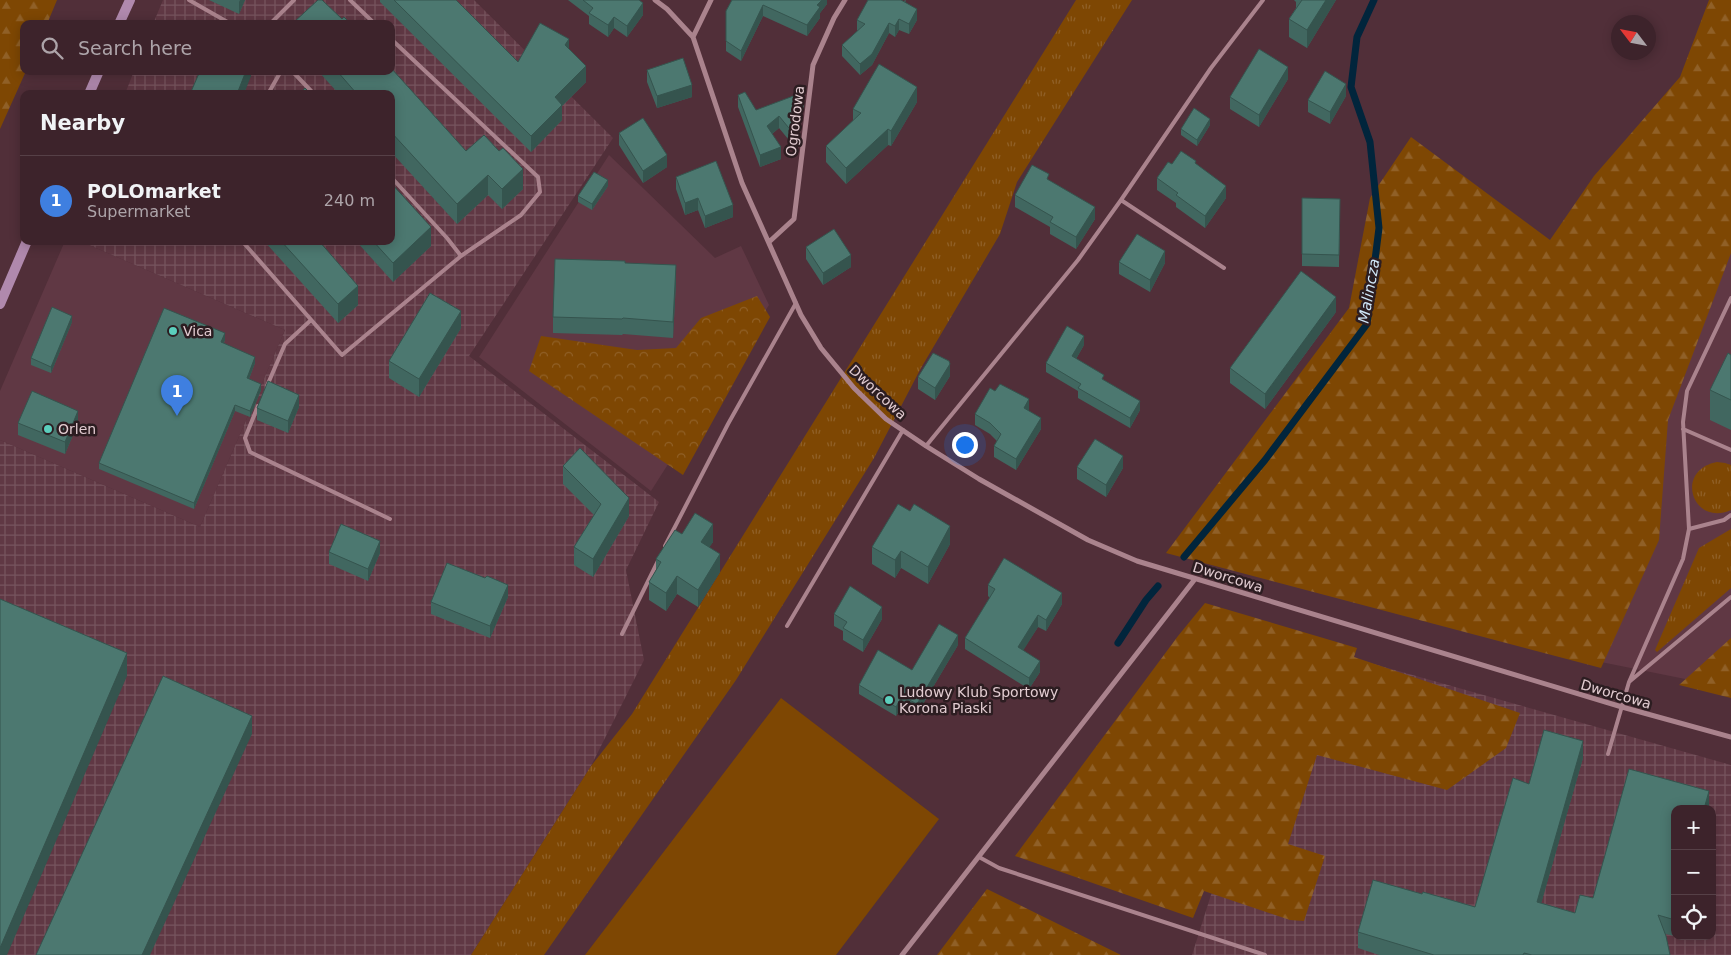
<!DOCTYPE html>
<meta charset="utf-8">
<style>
:root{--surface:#3d232b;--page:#482f37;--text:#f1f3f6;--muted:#ada4a9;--line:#564047;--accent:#95b2f1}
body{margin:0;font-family:"DejaVu Sans",sans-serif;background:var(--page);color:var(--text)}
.controls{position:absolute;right:15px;bottom:15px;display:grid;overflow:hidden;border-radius:10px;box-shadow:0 2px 12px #0003}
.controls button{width:45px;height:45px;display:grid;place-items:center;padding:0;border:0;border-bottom:1px solid var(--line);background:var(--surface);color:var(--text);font:25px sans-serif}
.compass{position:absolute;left:1611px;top:15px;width:45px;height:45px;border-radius:50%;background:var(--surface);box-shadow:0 2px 12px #0003;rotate:302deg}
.you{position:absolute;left:964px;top:444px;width:18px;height:18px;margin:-12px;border:4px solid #fff;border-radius:50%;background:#1a73e8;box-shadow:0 0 0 8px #1a73e833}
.badge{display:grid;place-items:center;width:32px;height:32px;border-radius:50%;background:var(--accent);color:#fff;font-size:16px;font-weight:700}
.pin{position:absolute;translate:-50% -41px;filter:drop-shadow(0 1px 2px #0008)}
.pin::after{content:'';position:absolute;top:26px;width:18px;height:15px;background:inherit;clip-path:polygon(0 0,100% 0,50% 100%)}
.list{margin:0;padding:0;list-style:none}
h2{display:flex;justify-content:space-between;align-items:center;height:65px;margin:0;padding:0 20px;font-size:21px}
h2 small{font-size:16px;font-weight:400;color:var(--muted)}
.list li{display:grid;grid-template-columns:32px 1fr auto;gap:15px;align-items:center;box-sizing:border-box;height:90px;padding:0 20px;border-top:1px solid var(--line)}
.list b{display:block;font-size:19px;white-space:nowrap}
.list p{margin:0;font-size:16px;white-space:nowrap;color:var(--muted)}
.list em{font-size:16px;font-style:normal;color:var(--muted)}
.icon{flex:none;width:28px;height:28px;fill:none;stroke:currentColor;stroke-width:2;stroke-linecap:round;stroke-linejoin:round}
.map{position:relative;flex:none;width:1731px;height:955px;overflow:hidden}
.search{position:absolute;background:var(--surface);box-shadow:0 2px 12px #0003;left:20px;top:20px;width:375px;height:55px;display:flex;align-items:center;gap:12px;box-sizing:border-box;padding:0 18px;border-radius:10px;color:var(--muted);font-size:19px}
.panel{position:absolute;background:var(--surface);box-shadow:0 2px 12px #0003;left:20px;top:90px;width:375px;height:155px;border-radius:10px}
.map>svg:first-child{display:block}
.built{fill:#603844}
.industrial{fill:url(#industrial-grid);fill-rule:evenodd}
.grass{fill:url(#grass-tufts)}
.forest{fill:url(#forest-firs)}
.park{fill:url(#park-crowns)}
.pitch{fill:#7e4703}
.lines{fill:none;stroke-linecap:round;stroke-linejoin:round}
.stream{stroke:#01253c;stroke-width:7}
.lane{stroke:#aa838d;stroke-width:4}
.street{stroke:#aa838d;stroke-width:5}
.secondary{stroke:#b089ad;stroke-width:10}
.wall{fill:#416760}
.shaded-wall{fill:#35544e}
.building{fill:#4c7870;stroke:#35544e}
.poi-dot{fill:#5bcebc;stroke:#2c1d21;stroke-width:2}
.labels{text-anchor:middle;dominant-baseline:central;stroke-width:5;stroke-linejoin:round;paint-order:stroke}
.street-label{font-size:14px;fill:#e2ccd1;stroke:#2c1d21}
.poi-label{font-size:14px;fill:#e2ccd1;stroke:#2c1d21;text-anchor:start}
.water-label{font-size:15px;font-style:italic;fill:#d1e8fa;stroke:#2c1d21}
</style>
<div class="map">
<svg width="1731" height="955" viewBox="0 0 1731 955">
<defs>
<pattern id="industrial-grid" width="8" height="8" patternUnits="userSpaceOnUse" patternTransform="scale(1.25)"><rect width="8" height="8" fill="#603844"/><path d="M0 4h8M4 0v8" fill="none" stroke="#76545e"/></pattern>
<pattern id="grass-tufts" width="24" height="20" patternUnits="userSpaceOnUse" patternTransform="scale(1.25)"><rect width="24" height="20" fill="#7e4703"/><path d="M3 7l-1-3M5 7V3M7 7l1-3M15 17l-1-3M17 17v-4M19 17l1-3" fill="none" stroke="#906027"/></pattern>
<pattern id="forest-firs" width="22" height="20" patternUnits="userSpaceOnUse" patternTransform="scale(1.25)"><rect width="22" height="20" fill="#7e4703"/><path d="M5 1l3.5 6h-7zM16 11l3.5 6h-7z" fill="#906027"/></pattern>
<pattern id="park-crowns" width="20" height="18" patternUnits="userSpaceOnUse" patternTransform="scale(1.25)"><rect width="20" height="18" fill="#7e4703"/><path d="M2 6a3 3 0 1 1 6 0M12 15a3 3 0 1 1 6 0" fill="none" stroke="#906027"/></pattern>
</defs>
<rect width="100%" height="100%" fill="#512f39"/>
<path class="built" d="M1731 60V654L1700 682 1596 661Z
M609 155 715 258 741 246 769 305 651 491 479 357Z
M65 241H80L285 330 200 527 0 440V391Z"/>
<path class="industrial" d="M163 0H474L613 138 469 356 659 502 626 570 644 660 591 766 471 955H0V440L200 527 285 330 80 241H391V94H125L134 71H391V24H153Z
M1331 652 1731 765V955H1192L1216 879ZM1675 809H1712V936H1675Z"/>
<path class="grass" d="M1076 0H1132L1017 182 1000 234 921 368 874 458 736 680 544 955H471L591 766 632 714Z
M1717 462 1725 463 1731 465V510C1692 527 1674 470 1717 462Z
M1731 529V588L1657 652 1655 650 1699 548Z"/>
<path class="forest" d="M0 0H57L47 24H24V71H26L0 129Z
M1709 0H1731V253L1668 420 1659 540 1601 668 1166 553 1349 308 1370 198 1411 137 1550 240 1594 176 1680 77Z
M1205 603 1357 648 1354 657 1520 713 1506 748 1447 790 1317 755 1288 844 1325 856 1304 921 1290 920 1204 891 1193 918 1015 856 1178 636Z
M1731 638V698L1679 685Z
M987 889 1121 955H937Z"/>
<path class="park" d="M757 296 770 317 683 475 529 371 541 336 637 350 676 348 701 318Z"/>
<path class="pitch" d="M781 698 939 819 836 955H585Z"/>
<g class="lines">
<path class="stream" d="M1184 557 1265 460 1367 324 1379 228 1370 142 1351 87 1357 37 1374 0
M1118 643 1146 600 1158 586"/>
<path class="lane" d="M189 0 231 24
M350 0 375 24
M270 24 294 0
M292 71 314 94
M268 94 281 71
M391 177 447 238 461 256
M1121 200 1211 68 1263 0
M242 241 342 355 461 256 521 215 540 192 538 177 391 39
M267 386 285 344 311 320
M258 406 245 438 250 452 390 519
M1683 429 1731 450
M926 446 1078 260 1121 200 1224 268
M1689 529 1724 520 1731 515
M665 546 728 424 796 303
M787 626 903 430
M622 634 659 559
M1629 682 1683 559 1689 529 1683 422 1687 391 1731 298
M1608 754 1629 682 1731 597
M979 857 999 868 1265 955"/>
<path class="street" d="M655 0 667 9 693 37 742 183 801 315 821 348 854 388 886 419 926 446 979 479 1088 540 1137 561 1622 707 1731 737
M693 37 711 0
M769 242 794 219 813 65 834 18 845 0
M902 955 1195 579"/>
<path class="secondary" d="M119 24 130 0
M89 94 99 71
M0 304 27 241"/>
</g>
<path class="wall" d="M209 0H245L239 14Z
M380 0H456L518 62 569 49 586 82 562 106V120L531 152 380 2Z
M568 0H639L643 15 627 37 614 28 608 37 589 24V16Z
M732 0H827V4L820 13V18L807 36 763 16 741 61 726 51V11Z
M906 0 905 3 917 20 909 34 899 30 895 37 889 33 872 65 860 75 842 56V45L858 31 857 30V20Z
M1294 0H1336L1307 48 1289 37V19L1296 8V2Z
M647 70 692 97 657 108 647 82Z
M318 71H391L466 151 523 189 502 209 488 195 457 224 391 152V94H339Z
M1288 79 1259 127 1230 109V97Z
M738 95 756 110 804 104 803 110 796 116 793 145 779 128 772 134 781 159 760 167 738 107Z
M1346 96 1330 124 1308 112V100Z
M917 102 891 146 888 145 846 184 826 162V146L853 121V109Z
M1210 125 1197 146 1181 135V129Z
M619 133 667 167 643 183 619 145Z
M1172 164H1196L1226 198 1205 228 1176 207V203L1157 190V178Z
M676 177 733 217 705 228 698 210 685 215 676 189Z
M1049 180 1095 219 1076 249 1050 234V227L1015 207V195Z
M608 186 592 210 578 202V196Z
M1302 198 1340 199 1339 267 1302 266Z
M264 241H319L358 305 338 323Z
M356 241H391L431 246 393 282Z
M806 247 851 267 823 285 806 259Z
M1119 262 1165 263 1150 292 1119 274Z
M625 263 676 281 673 338 623 334 622 335 553 333V317Z
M1336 312 1265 409 1230 383V368Z
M72 322 51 373 31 365V358Z
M461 328 419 397 389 378V361Z
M225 340 224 343 255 363 249 379 261 390 250 417 235 411 194 509 99 469V463Z
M1084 345 1076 359 1104 380 1140 410 1130 428 1078 398V391L1046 372V363Z
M1731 355V430L1710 420V390Z
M950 376 935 400 918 389V377Z
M299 407 288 433 257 420V408Z
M1029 410V411L1041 429 1016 470 994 457V446L997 441 990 434 975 425V414Z
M18 423H78L65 454 18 435Z
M563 466 629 516 593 577 574 565V547L594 515 563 484Z
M1077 467 1123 468 1106 497 1077 479Z
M682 534 713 542 709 547 720 572 698 607 677 594 666 611 649 600V582L656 571V559Z
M950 544 928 584 901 568 895 578 872 564V547Z
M329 552 380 553 368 581 329 564Z
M988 585 1062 604 1046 631 1038 627 1023 650 1040 672 1029 689 965 649V638L990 598 988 596Z
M508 597 490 638 431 614V602Z
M834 614 882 619 863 652 843 640V631L834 626Z
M958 645 917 714 902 706 896 716 859 694V685L912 670Z
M1544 730 1583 741V758L1541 903 1575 913 1580 895 1593 898 1629 769 1709 791 1708 809H1675V936L1665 934 1670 955H1379L1358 948V932L1373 880 1422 894 1423 892 1475 907 1513 778 1529 784Z
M1675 936H1688L1687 940Z"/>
<path class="shaded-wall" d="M240 0H245L239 14V2Z
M822 0H827V4L820 13V18L807 36V25L817 5Z
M1326 0H1336L1307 48V30Z
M643 3V15L627 37V26Z
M763 5V16L741 61V51Z
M917 9V20L909 34V24Z
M614 17V28L608 37V25Z
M899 19V30L895 37V26Z
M889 23V33L872 65 860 75V64Z
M569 39V55L565 45Z
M586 66V82L562 106V120L531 152V136L555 97Z
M1288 67V79L1259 127V115Z
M246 71H251V76L244 94H237Z
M1346 84V96L1330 124V112Z
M692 85V97L657 108V96Z
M917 87V102L891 146V131Z
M804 92 803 110 796 116 793 145 796 104Z
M779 116V128L767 138V126Z
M1210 119V125L1197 146V140Z
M888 129V145L846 184V168Z
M781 147V159L760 167V155Z
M667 155V167L643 183V171Z
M523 169V189L502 209V189Z
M488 175V195L457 224V204Z
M608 180V186L592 210V204Z
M1226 186V198L1205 228V216Z
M698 198V210L685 215V203Z
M733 205V217L705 228V216Z
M1095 207V219L1076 249V237Z
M431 227V246L393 282V263Z
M1165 251V263L1150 292V280Z
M851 255V267L823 285V273Z
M676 265V281L673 338V322Z
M358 286V305L338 323V304Z
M1336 297V312L1265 409V394Z
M461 311V328L419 397V379Z
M72 316V322L51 373V367Z
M225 333V340L221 348V342Z
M1084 336V345L1072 366V356Z
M255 357V363L247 384V378Z
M950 364V376L935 400V388Z
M261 384V390L250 417V411Z
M299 395V407L288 433V421Z
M1029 399V410L1024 419V408Z
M1140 401V410L1130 428V418Z
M235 405V411L194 509V503Z
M78 411V423L65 454V442Z
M1041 418V429L1016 470V459Z
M1123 456V468L1106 497V485Z
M629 498V516L593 577V559Z
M713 524V542L701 560V542Z
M950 526V544L928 584V567Z
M380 541V553L368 581V569Z
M901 551V568L895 578V560Z
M720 554V572L698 607V590Z
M677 576V594L666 611V593Z
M508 585V597L490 638V626Z
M1062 593V604L1046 631V620Z
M882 607V619L863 652V640Z
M1038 615V627L1018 659V647Z
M958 635V645L917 714V704Z
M127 653V676L7 955H0V948Z
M1040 661V672L1029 689V678Z
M902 696V706L896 716V707Z
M252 716V734L150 955H142Z
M1583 741V758L1537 918V902Z
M1709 791V807L1708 809H1704Z
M1714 825V841L1712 848V832Z"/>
<path class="building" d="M318 0H322L342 19 344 17 351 24H294L293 23Z
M394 0H456L518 62 540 23 569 39 565 45 586 66 555 97 562 105 531 136Z
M583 0H639L643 3 627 26 614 17 608 25 589 13 593 8Z
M732 0H822L817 5 820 7 807 25 763 5 741 51 726 41V11Z
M868 0H901L917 9 909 24 899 19 895 26 889 23 872 54 860 64 842 45 865 24 857 20Z
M1302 0H1326L1307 30 1289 19Z
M1259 49 1288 67 1259 115 1230 97Z
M683 58 692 85 657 96 647 70Z
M879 64 917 87 891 131 888 129 846 168 826 146 861 113 853 109Z
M391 68 466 151 484 135 499 151 503 148 523 169 502 189 488 175 457 204 391 132V94H357L337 71H391Z
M200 71H246L237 94H190Z
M1325 71 1346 84 1330 112 1308 100Z
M305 88 311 94H299Z
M745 92 756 110 804 92 803 98 796 104 793 133 779 116 767 126 781 147 760 155 738 95Z
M1194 108 1210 119 1197 140 1181 129Z
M643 118 667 155 643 171 619 133Z
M1181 151 1196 161 1195 163 1226 186 1205 216 1176 195 1178 193 1157 178 1168 162 1172 164Z
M716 161 733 205 705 216 698 198 685 203 676 177Z
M1032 165 1049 174 1047 179 1095 207 1076 237 1050 222 1053 217 1015 195Z
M594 172 608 180 592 204 578 196Z
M391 183 431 227 393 263 373 241H391Z
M1302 198 1340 199 1339 255 1302 254Z
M834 229 851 255 823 273 806 247Z
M1137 234 1165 251 1150 280 1119 262Z
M281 241H319L358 286 338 304Z
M555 259 625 261V263L676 265 673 322 623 318 622 319 553 317Z
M1301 271 1336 297 1265 394 1230 368Z
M430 293 461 311 419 379 389 361Z
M52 307 72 316 51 367 31 358Z
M164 308 225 333 221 342 255 357 247 378 261 384 250 411 235 405 194 503 99 463Z
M1067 326 1084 336 1072 356 1104 375 1102 379 1140 401 1130 418 1078 388 1081 384 1046 363Z
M933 353 949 361 950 364 935 388 918 377Z
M1728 353 1731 355V400L1710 390Z
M268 381 299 395 288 421 257 408Z
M1000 384 1029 399 1024 408 1041 418 1016 459 994 446 1001 434 990 423 975 414 990 388 995 391Z
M32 391 78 411 65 442 18 423Z
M1095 439 1123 456 1106 485 1077 467Z
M580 448 629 498 593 559 574 547 601 504 563 466Z
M898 504 910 511 914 504 950 526 928 567 901 551 895 560 872 547Z
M695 513 713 524 701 542 720 554 698 590 677 576 666 593 649 582 661 562 656 559 675 530 682 534Z
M341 524 380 541 368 569 329 552Z
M1004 558 1062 593 1046 620 1038 615 1018 647 1040 661 1029 678 965 638 995 589 988 585Z
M447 563 485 578 487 576 508 585 490 626 431 602Z
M850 586 882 607 863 640 843 628 847 622 834 614Z
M0 599 127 653 0 948Z
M939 624 958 635 917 704 902 696 896 707 859 685 878 650 912 670Z
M163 676 252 716 142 955H36Z
M1544 730 1583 741 1537 902 1575 913 1580 895 1593 898 1629 769 1709 791 1704 809H1675V920L1658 915 1666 936 1670 955H1532L1524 953 1523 955H1434L1358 932 1373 880 1422 894 1423 892 1475 907 1513 778 1529 784Z
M1712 824 1714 825 1712 832Z"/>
<g class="poi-dot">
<circle cx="173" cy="331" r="5"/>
<circle cx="48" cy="429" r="5"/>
<circle cx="889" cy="700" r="5"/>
</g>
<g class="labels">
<g class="street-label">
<text transform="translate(795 121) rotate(-83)">Ogrodowa</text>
<text transform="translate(878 392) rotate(43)">Dworcowa</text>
<text transform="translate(1228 577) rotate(17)">Dworcowa</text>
<text transform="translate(1616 694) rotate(16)">Dworcowa</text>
</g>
<g class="poi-label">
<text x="183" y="331">Vica</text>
<text x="58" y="429">Orlen</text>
<text x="899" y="692">Ludowy Klub Sportowy<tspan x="899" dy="16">Korona Piaski</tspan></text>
</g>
<g class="water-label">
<text transform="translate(1369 291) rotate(-80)">Malincza</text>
</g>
</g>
</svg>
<div class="controls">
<button>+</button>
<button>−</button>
<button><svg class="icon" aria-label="locate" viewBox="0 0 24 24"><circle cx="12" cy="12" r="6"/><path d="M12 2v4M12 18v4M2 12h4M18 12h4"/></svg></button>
</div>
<svg class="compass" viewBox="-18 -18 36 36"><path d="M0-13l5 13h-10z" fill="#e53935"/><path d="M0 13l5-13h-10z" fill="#ada4a9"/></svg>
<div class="you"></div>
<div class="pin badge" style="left:177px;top:416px;background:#3f7fe0">1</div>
<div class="search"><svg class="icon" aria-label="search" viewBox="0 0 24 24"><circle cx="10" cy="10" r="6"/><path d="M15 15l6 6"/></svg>Search here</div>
<section class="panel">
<h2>Nearby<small></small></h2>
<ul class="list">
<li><span class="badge" style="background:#3f7fe0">1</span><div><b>POLOmarket</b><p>Supermarket</p></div><em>240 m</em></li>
</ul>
</section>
</div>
